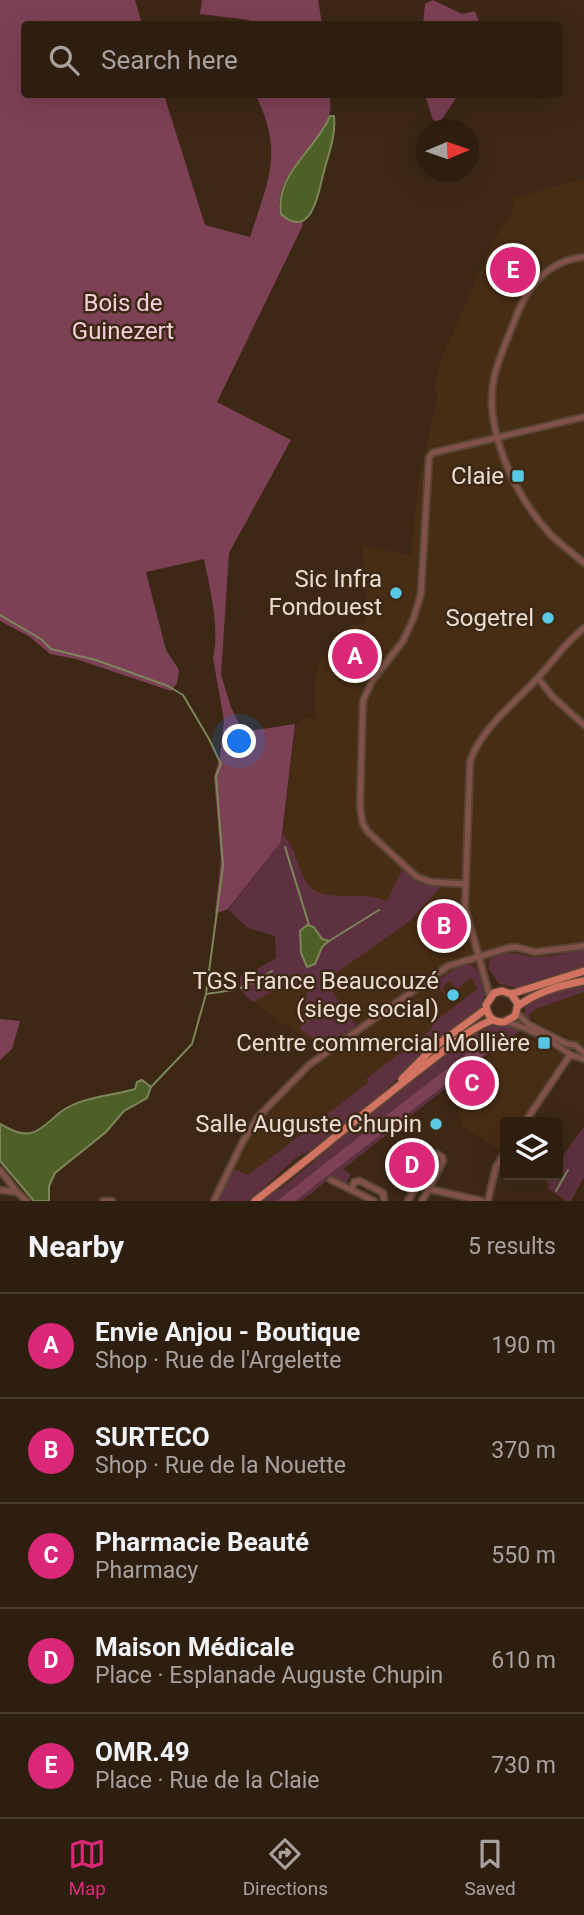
<!DOCTYPE html>
<meta charset="utf-8">
<style>
:root{--surface:#2e1e10;--page:#362719;--text:#f1f3f6;--muted:#a7a29f;--line:#493c30;--accent:#db2777}
body{margin:0;font-family:Roboto,sans-serif;background:var(--page);color:var(--text)}
.controls{position:absolute;right:21px;bottom:21px;display:grid;overflow:hidden;border-radius:7px;box-shadow:0 7px 28px #0002}
.controls button{width:63px;height:63px;display:grid;place-items:center;padding:0;border:0;border-bottom:2px solid var(--line);background:var(--surface);color:var(--text);font:35px sans-serif}
.compass{position:absolute;left:416px;top:119px;width:63px;height:63px;border-radius:50%;background:var(--surface);box-shadow:0 7px 28px #0002;rotate:88deg}
.you{position:absolute;left:240px;top:742px;width:24px;height:24px;margin:-18px;border:5px solid #fff;border-radius:50%;background:#1a73e8;box-shadow:0 0 0 10px #1a73e833}
.badge{display:grid;place-items:center;width:46px;height:46px;border-radius:50%;background:var(--accent);color:#fff;font-size:23px;font-weight:700}
.pin{position:absolute;translate:-50% -50%;border:4px solid #fff;box-shadow:0 2px 7px #0006}
.list{margin:0;padding:0;list-style:none}
h2{display:flex;justify-content:space-between;align-items:center;height:91px;margin:0;padding:0 28px;font-size:30px}
h2 small{font-size:23px;font-weight:400;color:var(--muted)}
.list li{display:grid;grid-template-columns:46px 1fr auto;gap:21px;align-items:center;box-sizing:border-box;height:105px;padding:0 28px;border-top:2px solid var(--line)}
.list b{display:block;font-size:26px;white-space:nowrap}
.list p{margin:0;font-size:23px;white-space:nowrap;color:var(--muted)}
.list em{font-size:23px;font-style:normal;color:var(--muted)}
.icon{flex:none;width:38px;height:38px;fill:none;stroke:currentColor;stroke-width:2;stroke-linecap:round;stroke-linejoin:round}
.map{position:relative;flex:none;width:584px;height:1201px;overflow:hidden}
.search{position:absolute;background:var(--surface);box-shadow:0 7px 28px #0002;left:21px;right:21px;top:21px;height:77px;display:flex;align-items:center;gap:18px;box-sizing:border-box;padding:0 24px;border-radius:7px;color:var(--muted);font-size:26px}
.sheet{height:616px;background:var(--surface)}
nav{display:flex;justify-content:space-around;align-items:center;box-sizing:border-box;height:98px;border-top:2px solid var(--line);background:var(--surface);font-size:19px;color:var(--muted)}
nav a{display:grid;justify-items:center;gap:4px}
nav .on{color:var(--accent)}
.map>svg:first-child{display:block}
.built{fill:#472d14}
.green{fill:#5d313f}
.forest{fill:#7c4154}
.water{fill:#4e6027;stroke:#7d855a;stroke-width:2}
.lines{fill:none;stroke-linecap:round;stroke-linejoin:round}
.stream{stroke:#7d855a;stroke-width:2}
.minor-casing{stroke:#594533;stroke-width:9}
.major-casing{stroke:#594533;stroke-width:10}
.minor{stroke:#815249;stroke-width:5}
.major{stroke:#d27362;stroke-width:7}
.poi-dot{fill:#59c8e5;stroke:#3d2815;stroke-width:2.5}
.labels{text-anchor:middle;dominant-baseline:central;stroke-width:5;stroke-linejoin:round;paint-order:stroke}
.park-label{font-size:24px;fill:#f5ced9;stroke:#3d2815}
.poi-label{font-size:24px;fill:#eadcd1;stroke:#3d2815;text-anchor:end}
</style>
<div class="map">
<svg width="584" height="1201" viewBox="0 0 584 1201">
<rect width="100%" height="100%" fill="#3d2815"/>
<path class="built" d="M584 179V953L529 960 507 952 477 970 481 988 438 1030 248 1175 232 1168 243 1144 262 1117 328 1056 323 1049 279 1021 241 992 239 986 241 975 252 977 254 971 276 958 275 936 248 928 228 910 282 842 296 725 304 718H315V680L319 664 345 631 352 625 366 623 368 612 362 545 411 556 418 483 437 400V393L434 391 442 357 494 240 514 208 512 198Z
M584 992V1046L530 1018 529 1013 536 1009Z
M513 1038H526L565 1056 521 1122H505V1145L501 1152 462 1125 454 1082Z"/>
<path class="green" d="M283 834C296 849 297 867 307 884 318 899 349 896 365 896 372 896 380 899 387 901L402 869 421 883 441 887 410 921 325 981 356 1026 326 1047 300 1029 308 989 287 983 253 1002C242 993 238 989 241 975L252 977 254 971 276 958 275 936 248 928 228 910 281 842Z
M584 950V969L521 988 499 984 488 968 490 959C509 945 520 958 539 957 554 957 569 952 584 950Z
M464 965H471L478 971 486 988 481 1009 420 1057 371 1104 314 1149 296 1158 249 1201H217L232 1168 248 1175 369 1082 366 1079 432 1029V1024L477 989 471 977 456 990 452 983 447 982 443 988 447 997 435 982 453 970Z
M584 982V992L536 1009 529 1014 531 1020 524 1016 526 1005 536 1000 535 998Z
M490 1025C500 1028 512 1024 520 1031L454 1079V1082L343 1169 351 1174 346 1184 332 1177 301 1201H259L271 1191 280 1189 315 1161V1156L449 1050 482 1026Z
M584 1126V1177L571 1201H566L548 1189 549 1184 545 1181 550 1175H558V1163Z"/>
<path class="forest" d="M0 0H135L142 24H24V94L164 95 205 225 250 237C268 182 284 152 256 96L243 95H330C330 100 331 106 330 111 324 151 273 166 280 214L295 222 303 220 302 227 217 402 291 440 229 553 221 675 231 707 243 732 295 724 281 842 228 909 215 914 221 859 214 777 220 756 224 721 213 658C220 626 210 590 204 559L146 572 166 650 179 670 177 683 171 691 76 659 50 654 30 637 0 621Z
M202 0H318L322 24H250L249 20 200 14Z
M433 0 462 14 475 11 479 22 477 24H423L425 4Z
M425 95V94L458 95 440 122 433 120Z
M0 1019 20 1021 12 1049 0 1060Z
M486 1042 491 1046 486 1053 295 1201H277L419 1090 473 1049Z"/>
<path class="water" d="M330 116H334C336 136 329 152 324 171 319 190 312 242 281 214 275 173 316 150 330 116Z
M307 925 314 927 322 939 329 941 322 947 315 964 307 967 301 953 300 931Z
M142 1080 151 1087 147 1098 124 1111 106 1132 55 1173 49 1186V1201H34L0 1161V1124C11 1129 18 1135 31 1133 42 1131 53 1117 62 1111 84 1096 112 1096 135 1089L137 1082Z"/>
<g class="lines">
<path class="stream" d="M0 615 41 639 51 649 96 660 168 686 183 695 209 739 221 764 216 776 223 866 206 994
M285 847 309 925
M329 941 379 910
M241 988 260 979 272 971
M151 1087 192 1044 206 994 233 990
M556 1191 568 1170"/>
<defs>
<path id="minor" d="M584 257C546 261 526 288 514 322 507 340 498 359 494 378 483 429 516 498 551 535 561 545 573 553 584 563
M538 678 553 697 584 725
M465 884 431 882 417 877 368 832 363 824 360 807 363 701 372 681 403 641 414 617 421 593 429 458 432 453 584 417
M490 997 465 907 470 762C480 728 520 699 543 672 557 656 567 641 584 628
M517 1013 528 1024 567 1044 575 1045 584 1053
M506 1022C527 1027 552 1041 568 1053 573 1057 579 1057 584 1059
M525 1122 570 1055
M0 1170 17 1192
M331 1180 374 1201
M417 1184 432 1155 437 1154 442 1157 443 1161 429 1189 482 1201
M352 1189 354 1182 360 1181 383 1193 384 1201
M0 1190 17 1192 27 1201
M488 1200 496 1167 505 1152
M103 1201H112
M214 1201 242 1143 258 1117 309 1065 448 966 508 948 516 947 535 952 584 946
M408 1201 417 1184 429 1189 422 1201"/>
<path id="major" d="M511 994 518 1004 515 1016 504 1022C493 1023 487 1016 486 1005L494 993 502 991 511 994 584 971
M518 1006C537 992 561 985 584 981
M402 1079 433 1048 486 1009
M255 1201C313 1156 368 1109 427 1064 447 1049 469 1028 493 1020"/>
</defs>
<use href="#minor" class="minor-casing"/>
<use href="#major" class="major-casing"/>
<use href="#minor" class="minor"/>
<use href="#major" class="major"/>
</g>
<g class="poi-dot">
<rect x="511" y="469" width="14" height="14" rx="3.5"/>
<circle cx="396" cy="593" r="7"/>
<circle cx="548" cy="618" r="7"/>
<circle cx="453" cy="995" r="7"/>
<rect x="537" y="1036" width="14" height="14" rx="3.5"/>
<circle cx="436" cy="1124" r="7"/>
</g>
<g class="labels">
<g class="park-label">
<text x="123" y="303">Bois de<tspan x="123" dy="28">Guinezert</tspan></text>
</g>
<g class="poi-label">
<text x="504" y="476">Claie</text>
<text x="382" y="579">Sic Infra<tspan x="382" dy="28">Fondouest</tspan></text>
<text x="534" y="618">Sogetrel</text>
<text x="439" y="981">TGS France Beaucouzé<tspan x="439" dy="28">(siege social)</tspan></text>
<text x="530" y="1043">Centre commercial Mollière</text>
<text x="422" y="1124">Salle Auguste Chupin</text>
</g>
</g>
</svg>
<div class="controls">
<button><svg class="icon" aria-label="layers" viewBox="0 0 24 24"><path d="M12 4l9 5-9 5-9-5zM3 14l9 5 9-5"/></svg></button>
</div>
<svg class="compass" viewBox="-18 -18 36 36"><path d="M0-13l5 13h-10z" fill="#e53935"/><path d="M0 13l5-13h-10z" fill="#a7a29f"/></svg>
<div class="you"></div>
<div class="pin badge" style="left:355px;top:656px">A</div>
<div class="pin badge" style="left:444px;top:926px">B</div>
<div class="pin badge" style="left:472px;top:1083px">C</div>
<div class="pin badge" style="left:412px;top:1165px">D</div>
<div class="pin badge" style="left:513px;top:270px">E</div>
<div class="search"><svg class="icon" aria-label="search" viewBox="0 0 24 24"><circle cx="10" cy="10" r="6"/><path d="M15 15l6 6"/></svg>Search here</div>
</div>
<section class="sheet">
<h2>Nearby<small>5 results</small></h2>
<ul class="list">
<li><span class="badge">A</span><div><b>Envie Anjou - Boutique</b><p>Shop · Rue de l'Argelette</p></div><em>190 m</em></li>
<li><span class="badge">B</span><div><b>SURTECO</b><p>Shop · Rue de la Nouette</p></div><em>370 m</em></li>
<li><span class="badge">C</span><div><b>Pharmacie Beauté</b><p>Pharmacy</p></div><em>550 m</em></li>
<li><span class="badge">D</span><div><b>Maison Médicale</b><p>Place · Esplanade Auguste Chupin</p></div><em>610 m</em></li>
<li><span class="badge">E</span><div><b>OMR.49</b><p>Place · Rue de la Claie</p></div><em>730 m</em></li>
</ul>
</section>
<nav>
<a class="on"><svg class="icon" aria-label="map" viewBox="0 0 24 24"><path d="M3 6l6-2 6 2 6-2v14l-6 2-6-2-6 2zM9 4v14M15 6v14"/></svg>Map</a>
<a><svg class="icon" aria-label="directions" viewBox="0 0 24 24"><path d="M12 3l9 9-9 9-9-9zM9 14v-3h6M13 9l2 2-2 2"/></svg>Directions</a>
<a><svg class="icon" aria-label="saved" viewBox="0 0 24 24"><path d="M7 4h10v16l-5-4-5 4z"/></svg>Saved</a>
</nav>
